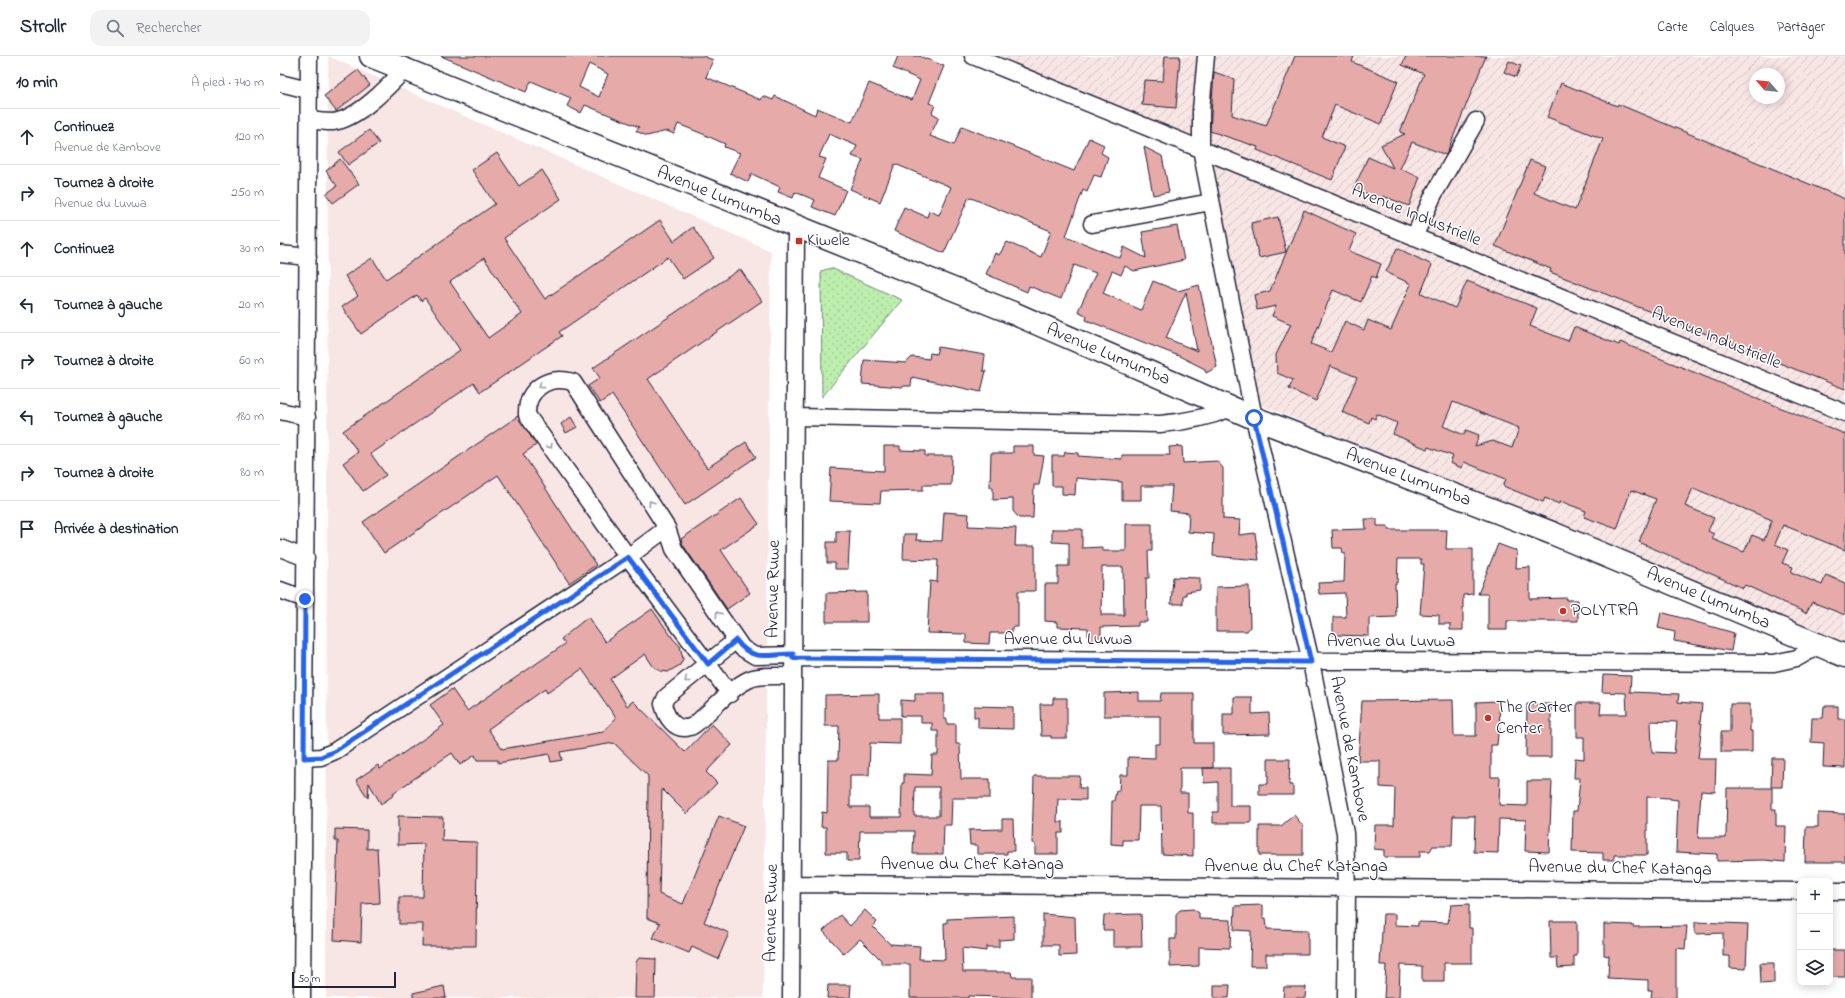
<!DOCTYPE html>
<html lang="fr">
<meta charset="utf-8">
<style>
:root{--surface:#fff;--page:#f2f2f3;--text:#1f2937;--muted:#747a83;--line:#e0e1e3}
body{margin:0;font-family:"Indie Flower",sans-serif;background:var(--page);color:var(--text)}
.controls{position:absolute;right:12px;bottom:12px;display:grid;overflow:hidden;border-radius:8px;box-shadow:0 2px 10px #0003}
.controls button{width:36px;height:36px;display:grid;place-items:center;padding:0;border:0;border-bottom:1px solid var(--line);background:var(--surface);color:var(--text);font:20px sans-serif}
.compass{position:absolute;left:1469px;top:12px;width:36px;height:36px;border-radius:50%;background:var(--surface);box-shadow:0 2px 10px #0003;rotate:298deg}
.scale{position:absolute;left:12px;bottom:10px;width:104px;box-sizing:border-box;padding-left:4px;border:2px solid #22223b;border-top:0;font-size:11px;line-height:14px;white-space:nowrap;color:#22223b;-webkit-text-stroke:3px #fff;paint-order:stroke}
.stop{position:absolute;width:12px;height:12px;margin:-9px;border:3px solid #2563eb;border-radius:50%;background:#fff}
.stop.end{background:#2563eb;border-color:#fff;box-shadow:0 1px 4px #0008}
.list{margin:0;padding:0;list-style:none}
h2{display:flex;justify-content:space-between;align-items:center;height:52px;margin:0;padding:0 16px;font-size:17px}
h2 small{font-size:13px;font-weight:400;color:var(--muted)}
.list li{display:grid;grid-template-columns:26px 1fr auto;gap:12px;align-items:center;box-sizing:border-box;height:56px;padding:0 16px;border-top:1px solid var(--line)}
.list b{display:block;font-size:15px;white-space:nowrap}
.list p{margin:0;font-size:13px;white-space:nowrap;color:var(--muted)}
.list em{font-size:13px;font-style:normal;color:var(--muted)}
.icon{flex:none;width:22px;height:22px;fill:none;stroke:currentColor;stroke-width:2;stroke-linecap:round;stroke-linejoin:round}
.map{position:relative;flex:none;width:1565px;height:942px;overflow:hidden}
header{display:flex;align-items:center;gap:24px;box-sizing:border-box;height:56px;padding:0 20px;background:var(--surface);border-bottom:1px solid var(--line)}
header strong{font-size:19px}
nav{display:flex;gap:22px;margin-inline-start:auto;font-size:14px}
.search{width:280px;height:36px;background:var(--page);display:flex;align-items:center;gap:10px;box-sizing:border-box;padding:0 14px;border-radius:12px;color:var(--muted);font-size:15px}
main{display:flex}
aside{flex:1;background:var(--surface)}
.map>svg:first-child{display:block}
.built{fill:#f8e6e5}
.industrial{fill:url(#industrial-furrows);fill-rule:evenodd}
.grass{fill:url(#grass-dots);stroke:#708874}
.building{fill:#e6aba9;stroke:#22223b;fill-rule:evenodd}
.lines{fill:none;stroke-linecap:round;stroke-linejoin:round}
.minor-casing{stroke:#22223b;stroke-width:19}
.highway-casing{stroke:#22223b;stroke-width:25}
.minor{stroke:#fff;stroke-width:16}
.highway{stroke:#fff;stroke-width:22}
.oneway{stroke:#9c9ca7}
.route{stroke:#2563eb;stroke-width:5}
.poi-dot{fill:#c8321e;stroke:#fff;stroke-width:1.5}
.labels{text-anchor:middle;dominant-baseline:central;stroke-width:3;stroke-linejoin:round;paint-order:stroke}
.street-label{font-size:18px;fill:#22223b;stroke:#fff}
.poi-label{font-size:18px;fill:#22223b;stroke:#fff;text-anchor:start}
</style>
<header>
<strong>Strollr</strong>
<div class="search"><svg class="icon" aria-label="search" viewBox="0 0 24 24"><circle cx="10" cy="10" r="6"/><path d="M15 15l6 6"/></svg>Rechercher</div>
<nav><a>Carte</a><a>Calques</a><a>Partager</a></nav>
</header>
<main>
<aside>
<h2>10 min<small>À pied · 740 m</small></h2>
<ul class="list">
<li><svg class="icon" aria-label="ahead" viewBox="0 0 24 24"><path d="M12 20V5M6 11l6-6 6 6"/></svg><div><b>Continuez</b><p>Avenue de Kambove</p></div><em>120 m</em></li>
<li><svg class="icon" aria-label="right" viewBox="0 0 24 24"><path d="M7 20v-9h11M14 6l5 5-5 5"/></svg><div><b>Tournez à droite</b><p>Avenue du Luvwa</p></div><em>250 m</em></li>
<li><svg class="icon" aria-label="ahead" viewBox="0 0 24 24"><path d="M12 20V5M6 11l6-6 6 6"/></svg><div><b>Continuez</b></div><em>30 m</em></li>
<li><svg class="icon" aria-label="left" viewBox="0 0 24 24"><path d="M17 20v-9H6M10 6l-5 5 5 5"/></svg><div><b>Tournez à gauche</b></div><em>20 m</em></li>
<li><svg class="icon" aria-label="right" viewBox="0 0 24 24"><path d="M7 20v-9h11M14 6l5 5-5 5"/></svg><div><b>Tournez à droite</b></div><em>60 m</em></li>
<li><svg class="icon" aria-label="left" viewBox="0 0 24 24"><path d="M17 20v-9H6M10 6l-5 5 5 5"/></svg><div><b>Tournez à gauche</b></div><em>180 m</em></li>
<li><svg class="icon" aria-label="right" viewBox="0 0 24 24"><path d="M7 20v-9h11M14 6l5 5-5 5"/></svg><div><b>Tournez à droite</b></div><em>80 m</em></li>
<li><svg class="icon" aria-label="arrive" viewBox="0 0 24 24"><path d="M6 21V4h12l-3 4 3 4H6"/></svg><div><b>Arrivée à destination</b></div></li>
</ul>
</aside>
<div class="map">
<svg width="1565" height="942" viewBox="0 0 1565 942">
<defs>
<pattern id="industrial-furrows" width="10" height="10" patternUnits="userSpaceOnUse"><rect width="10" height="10" fill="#f8e6e5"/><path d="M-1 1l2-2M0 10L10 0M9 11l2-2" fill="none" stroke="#d4c5c5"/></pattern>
<pattern id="grass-dots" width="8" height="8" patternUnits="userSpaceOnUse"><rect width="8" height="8" fill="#bdeeae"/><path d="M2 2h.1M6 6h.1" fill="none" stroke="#a2cc97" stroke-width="1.8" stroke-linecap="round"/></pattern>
</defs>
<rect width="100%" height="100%" fill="#fff"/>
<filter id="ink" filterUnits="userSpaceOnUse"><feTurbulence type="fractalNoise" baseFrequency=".025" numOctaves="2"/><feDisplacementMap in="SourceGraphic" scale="8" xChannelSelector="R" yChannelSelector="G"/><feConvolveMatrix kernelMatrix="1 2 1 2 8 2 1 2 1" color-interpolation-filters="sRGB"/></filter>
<g filter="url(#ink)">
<path class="built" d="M48 0 491 195 483 942H46Z"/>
<path class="industrial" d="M680 0H1565V587L978 348 920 96ZM1475 18H1499V42H1475Z"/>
<path class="grass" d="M551 212 622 244 542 341 541 215Z"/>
<path class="building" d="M161 0H423L433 4 426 21 481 44 483 40 493 44 495 40 535 59 537 52 572 66 589 27 632 44 640 24 613 12 618 0H639L664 10 649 47 655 49 652 57 659 61 650 80 674 89 682 70 794 115 809 82 824 89 821 97 828 101 821 121 814 119 807 136 803 134 786 180 840 202 844 191 866 202 862 176 897 170 904 204 854 215 845 210 841 219 832 215 823 237 861 254 873 225 898 235 919 229 937 311 926 317 925 313 899 300 806 264 807 260 798 255 816 217 794 209 781 243 749 230 747 236 706 218 715 197 719 199 727 186 761 201 771 175 689 141 664 197 614 175 624 151 647 161 649 155 659 159 671 131 615 108 600 146 570 133 583 104 572 100 577 90 549 78 539 101 546 103 538 122 566 134 555 160 532 151 535 144 515 136 513 142 498 136 500 131 472 118 468 126 450 117 460 97 444 91 445 88 423 78 398 68 394 78 387 75 367 80 356 75 359 71 305 49 301 57 287 50 291 42 251 25 246 36ZM309 8 328 18 319 41 299 31ZM906 236 917 295 886 282Z
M885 0H900L896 52 862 49 864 24 883 25Z
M1015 0H1074L1072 6 1118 25 1101 68 1055 49 1042 81 1065 91 1052 124 977 94 978 91 930 75 934 16 954 23 952 59 986 70Z
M1126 0H1206L1166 99 1132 86 1120 113 1140 121 1129 150 1103 140 1101 144 1074 132 1088 101 1113 112 1101 89 1125 78 1120 76 1144 18 1122 9Z
M1229 5 1241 10 1236 21 1224 16Z
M78 14 90 29 56 55 44 40Z
M1281 27 1337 50 1338 48 1565 143V333L1270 216 1271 213 1215 190 1250 104 1265 110 1254 137 1295 154 1323 83 1267 61Z
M89 74 99 87 68 109 59 96Z
M864 91 882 100 889 136 873 139Z
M217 97 239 130 262 114 281 143 224 182 265 243 380 164 394 185 413 171 434 202 403 223 388 201 279 276 282 280 200 336 194 327 91 398 106 419 83 435 63 407 78 396 63 375 180 294 145 242 141 245 137 239 81 278 62 251 78 240 65 220 92 202 106 223 215 148 192 114ZM204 202 242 258 208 282 170 226Z
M60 103 79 128 53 147 46 138 57 130 46 115Z
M1024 154 1076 178 1069 195 1101 208 1096 222 1092 220 1081 246 1053 234 1031 288 1051 296 1065 265 1084 274 1088 264 1111 274 1131 228 1106 216 1117 192 1152 209 1141 237 1175 252 1187 225 1257 252 1250 270 1288 285 1294 271 1339 289 1340 286 1565 378V494L1503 469 1495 488 1508 494 1502 507 1513 511 1511 516 1542 529 1546 519 1565 527V559L1532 546 1526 557 1465 529 1463 532 1359 486 1376 443 1351 434 1337 473 1304 461 1306 455 1280 445 1279 448 1265 442 1263 446 1223 430 1226 423 1184 406 1182 412 1170 407 1173 400 1148 391 1147 393 1113 378 1117 367 1097 358 1095 363 1091 361 1089 367 1062 356 1077 321 1050 310 1036 345 1009 333 1013 324 997 317 996 299 1011 268 992 260 996 250 977 254 974 239 990 235ZM1173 346 1239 372 1232 392 1213 385 1195 390 1199 379 1186 374 1184 379 1163 370ZM1413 432 1492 464 1484 484 1472 479 1464 496 1432 483 1434 478 1428 475 1434 462 1405 450Z
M998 161 1006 196 979 202 971 167Z
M460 213 482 245 368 323 427 412 466 386 476 401 405 449 332 339 320 347 308 330 320 322 313 312Z
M658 291 705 299 703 315H706L701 336 632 321 631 330H624L623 331 582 328 584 304 626 307 632 301 649 303 650 297 656 298Z
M238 360 256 389 243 398 316 509 289 527 218 419 104 497 83 466Z
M291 361 297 371 286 377 281 368Z
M604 390H620V394L645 395V400H672L671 429H643V434L601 435 600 447 549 445 551 412 604 415Z
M733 390H754V399L764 400 759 429H754L753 462H739L733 455V443L713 444V431H710L711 397H733Z
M902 390 903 407 937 405 943 412V463L960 464 959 479 975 477 979 504 933 500 934 478 908 476 909 457 890 455 892 430H861V444H842V426L796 422 795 439 782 438V430H772V400H784L785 396 798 397V400L842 403V399H890L889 391Z
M461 442 479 468 441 494 470 537 447 553 403 489 401 483Z
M664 456 689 458 688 470 736 472 735 490H755V535H738V571H732V577H710L709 588 686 587V578L647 577 650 525 657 526 658 504 623 503 624 478H637L636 484 662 485Z
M1085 463H1097V470H1108V474H1167L1166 493H1193V538L1183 539V574H1170V568H1159V559L1140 558 1144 508H1141V503H1118L1117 527H1115L1116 561 1089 562V580L1053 579V561H1066L1065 537 1039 538 1038 527 1064 526 1065 497H1063L1062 492H1053L1052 474 1086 473Z
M846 468H872V495H868L869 522H866L867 566H858V570L821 571V585L808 584V572L777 571V566L765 565V528H778V510H789V487L772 486V473H802V492L822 491V495H846ZM822 511H843L844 559H821Z
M556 475H570L568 513H555V507H547V486H556Z
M1218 488 1237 495 1236 512 1250 511V543L1287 542V544H1298V565H1227V574H1208V538H1198Z
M893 521 920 522V534L906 536V539H903V548H891Z
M969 530 970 571 967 575H936V531Z
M587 536V566H546V537Z
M372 553 394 584 400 590 403 603 400 609 388 616 380 615 373 610 365 598 330 623 347 650 353 645 405 696 432 668 452 689 426 716 437 727 407 758 382 733 379 838 403 848 439 760 464 770 424 866 449 877 438 903 412 891 409 897 373 882 380 867 367 862 368 720 334 687 280 696 282 704 271 706 269 698 218 707V704H197L195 699 180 709 172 697 113 737 114 739 101 748 89 727 88 742 76 724 98 709 100 713 164 669 150 649 172 633 187 655 285 588 281 583 308 561 325 586ZM302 613 336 662 323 676 222 693 208 673 265 633 267 637Z
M1381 556 1454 577 1451 595 1394 585 1395 576 1378 572Z
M1323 619 1351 620 1350 636 1399 638 1398 646 1422 648 1420 667H1422L1418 703H1436L1435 736 1421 735 1418 782H1446L1447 732H1492V753H1496V770H1506L1505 806 1484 804 1437 805V798L1396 796 1398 744 1390 743V742L1367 741V799H1334V804H1323V797L1292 796 1293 755H1297L1300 722H1294L1295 702 1304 703V681H1297V647H1321L1320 658H1347L1346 637 1322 636ZM1371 665 1397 666 1394 697 1372 696Z
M859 636V645H880L881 637H914V687H933V712H900V737H908V757H913V800L882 798 881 750H859L858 784H843V789L831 788 832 745H834L836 735H839L840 719H848V701L875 702V688H880V660H824V637Z
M599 638V662H620V688L590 687 589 719H570V751H589V761H621L622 727H624V718L651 719 652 699H658V675H652V667H641V660H621V644L635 645V638H664V663H667V668H676V688H680L681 723H710V742H672L671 769H664L663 798H633L634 775H580L579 805H567V797H546V771H541L542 756 547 757 548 704H558L559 670H545V639ZM635 731H659V760H634Z
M954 641H972V658L989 657 990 678 943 679V658H954Z
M773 642H787V682H771V680H761L760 648H773Z
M1173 644 1174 680H1196V646L1219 645 1220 678H1218L1217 689H1211V721H1220L1219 749 1247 750V725H1272L1269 796 1245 795 1246 764 1219 763 1218 797 1194 796 1195 760H1173L1172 790H1153L1150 795H1140V801H1104V794L1094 793 1095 769H1114L1115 732 1100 731V705H1078L1082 645Z
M1247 648H1271V701H1246Z
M1450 648H1470V675H1472V696H1441V676H1450Z
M694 650 733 651V673L698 672V661H694Z
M1544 650H1558V663H1565V712L1543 711 1544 687 1531 686 1532 662H1543Z
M1492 702H1503L1502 731H1491Z
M988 703H1010L1009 729H1013V739H979V728H988Z
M923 712H950V750H971V767H933V756H938V726L924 727Z
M754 720H800L799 732H806V744L778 743 777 766H783V777H778V798H755V788L752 787Z
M1538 757 1565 758V806H1525L1526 771H1538Z
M1014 759 1023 770V799H979V770H1001Z
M118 760 163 761 162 785 197 786 196 890H142L143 868H119V841H143L144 788 118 789Z
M722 763H733L734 795H727V798H697V789H690L689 774 722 773Z
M55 773 87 774V793L97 792 100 847 82 848 81 886 54 884 58 785H55Z
M1189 848V872H1192V907H1164V926H1142V910L1120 909 1119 942H1104L1106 909H1100L1103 858H1115V869L1138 870V866L1168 867 1171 849Z
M983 849V862H986L987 873 1028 874V898H986V910H970L971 875 954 874 955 850Z
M913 853 919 857V863L951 864 950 892 919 891V910L890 911V883H896V858L900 854Z
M585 854 597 866 593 871 610 888 640 890 639 903 665 904 664 867H667V863L734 860V883L719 884V891H706V895L682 892 683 916H731L732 921H751V942L688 940V942H630V908H601V904L580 883 564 898 543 875 560 859 570 870Z
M763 858 795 861 796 899 779 900V889H763Z
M861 858 862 891H833V874H823L824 859Z
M1270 865H1297V900H1294V911L1278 912 1277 902H1271Z
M1415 866 1468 868 1466 913 1450 912V900H1443V877L1415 878Z
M1324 868 1353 869V871L1407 870 1405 893 1396 892V942H1371L1372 934H1368V924L1328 922 1329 900 1324 899Z
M1550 894H1565V921H1550Z
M359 902 376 903 375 942H355L356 906Z
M1480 907H1494V927L1481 928Z
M548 929H571L570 942H547Z
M934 929H950L949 942H934Z
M164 930 166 942H133V937Z
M1004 931H1026L1025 942H1003Z"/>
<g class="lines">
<defs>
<path id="minor" d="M693 0 1565 357
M926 0 921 54V93L974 362 1031 606 1065 777 1067 831 1066 942
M0 27 28 34
M29 64C36 65 45 66 53 66 78 63 108 31 124 14
M812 168 931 146
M1134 181 1154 138 1196 65
M0 198 28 201
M0 355 27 361
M515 361 880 368C905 366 927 362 951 352
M0 492 26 502
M0 534 25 543
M456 584 386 641 383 648C386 661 395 676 410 671 414 670 419 665 422 662 437 649 452 631 470 623 482 618 500 621 513 620
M513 602 1494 607 1517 602 1538 590
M450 638 348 501 247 359C246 332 269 319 293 326L387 472 394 493 462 592 475 600 513 599
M24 702 41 701 55 695 348 501 387 472
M512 828 1520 835
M1550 835H1565
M22 942 29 0
M511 942 516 172"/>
<path id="highway" d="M91 0 733 257 974 362 1272 477 1565 600"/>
</defs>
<use href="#minor" class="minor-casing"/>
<use href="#highway" class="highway-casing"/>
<use href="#minor" class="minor"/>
<use href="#highway" class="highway"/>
</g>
<defs><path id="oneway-chevron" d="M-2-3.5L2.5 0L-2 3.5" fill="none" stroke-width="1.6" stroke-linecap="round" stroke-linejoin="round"/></defs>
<g class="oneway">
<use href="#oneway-chevron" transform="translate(261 330) rotate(143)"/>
<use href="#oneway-chevron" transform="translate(270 390) rotate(55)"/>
<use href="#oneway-chevron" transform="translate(371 447) rotate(-123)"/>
<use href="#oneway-chevron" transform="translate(438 558) rotate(-124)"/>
<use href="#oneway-chevron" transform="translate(407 624) rotate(141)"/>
</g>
</g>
<g class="lines" filter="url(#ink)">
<path class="route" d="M25 543 24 702 41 701 55 695 348 501 428 608 456 584C473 607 488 598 513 598V602L1031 606 974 362"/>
</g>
<g class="poi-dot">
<rect x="515" y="181" width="8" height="8" rx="2"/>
<circle cx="1283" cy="555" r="4"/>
<circle cx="1208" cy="662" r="4"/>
</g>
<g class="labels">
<g class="street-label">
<text transform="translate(439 141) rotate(22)">Avenue Lumumba</text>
<text transform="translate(1136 160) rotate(22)">Avenue Industrielle</text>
<text transform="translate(1436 283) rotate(22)">Avenue Industrielle</text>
<text transform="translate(828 299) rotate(23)">Avenue Lumumba</text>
<text transform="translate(1128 422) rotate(21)">Avenue Lumumba</text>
<text transform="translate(494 533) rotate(-89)">Avenue Ruwe</text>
<text transform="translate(1428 543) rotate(23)">Avenue Lumumba</text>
<text x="788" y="584">Avenue du Luvwa</text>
<text x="1111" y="586">Avenue du Luvwa</text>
<text transform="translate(1069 693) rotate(79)">Avenue de Kambove</text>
<text x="692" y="809">Avenue du Chef Katanga</text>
<text x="1016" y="811">Avenue du Chef Katanga</text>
<text transform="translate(1340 813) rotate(1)">Avenue du Chef Katanga</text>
<text transform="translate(492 857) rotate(-89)">Avenue Ruwe</text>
</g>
<g class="poi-label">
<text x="527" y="185">Kiwele</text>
<text x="1291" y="555">POLYTRA</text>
<text x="1216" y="652">The Carter<tspan x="1216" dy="21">Center</tspan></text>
</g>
</g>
</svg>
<div class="controls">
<button>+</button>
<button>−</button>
<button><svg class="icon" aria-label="layers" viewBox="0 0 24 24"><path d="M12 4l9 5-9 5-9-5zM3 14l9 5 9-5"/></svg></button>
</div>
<svg class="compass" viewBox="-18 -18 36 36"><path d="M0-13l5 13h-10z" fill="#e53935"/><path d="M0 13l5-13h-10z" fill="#747a83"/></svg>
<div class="scale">50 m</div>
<div class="stop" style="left:974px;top:362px"></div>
<div class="stop end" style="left:25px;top:543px"></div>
</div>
</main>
